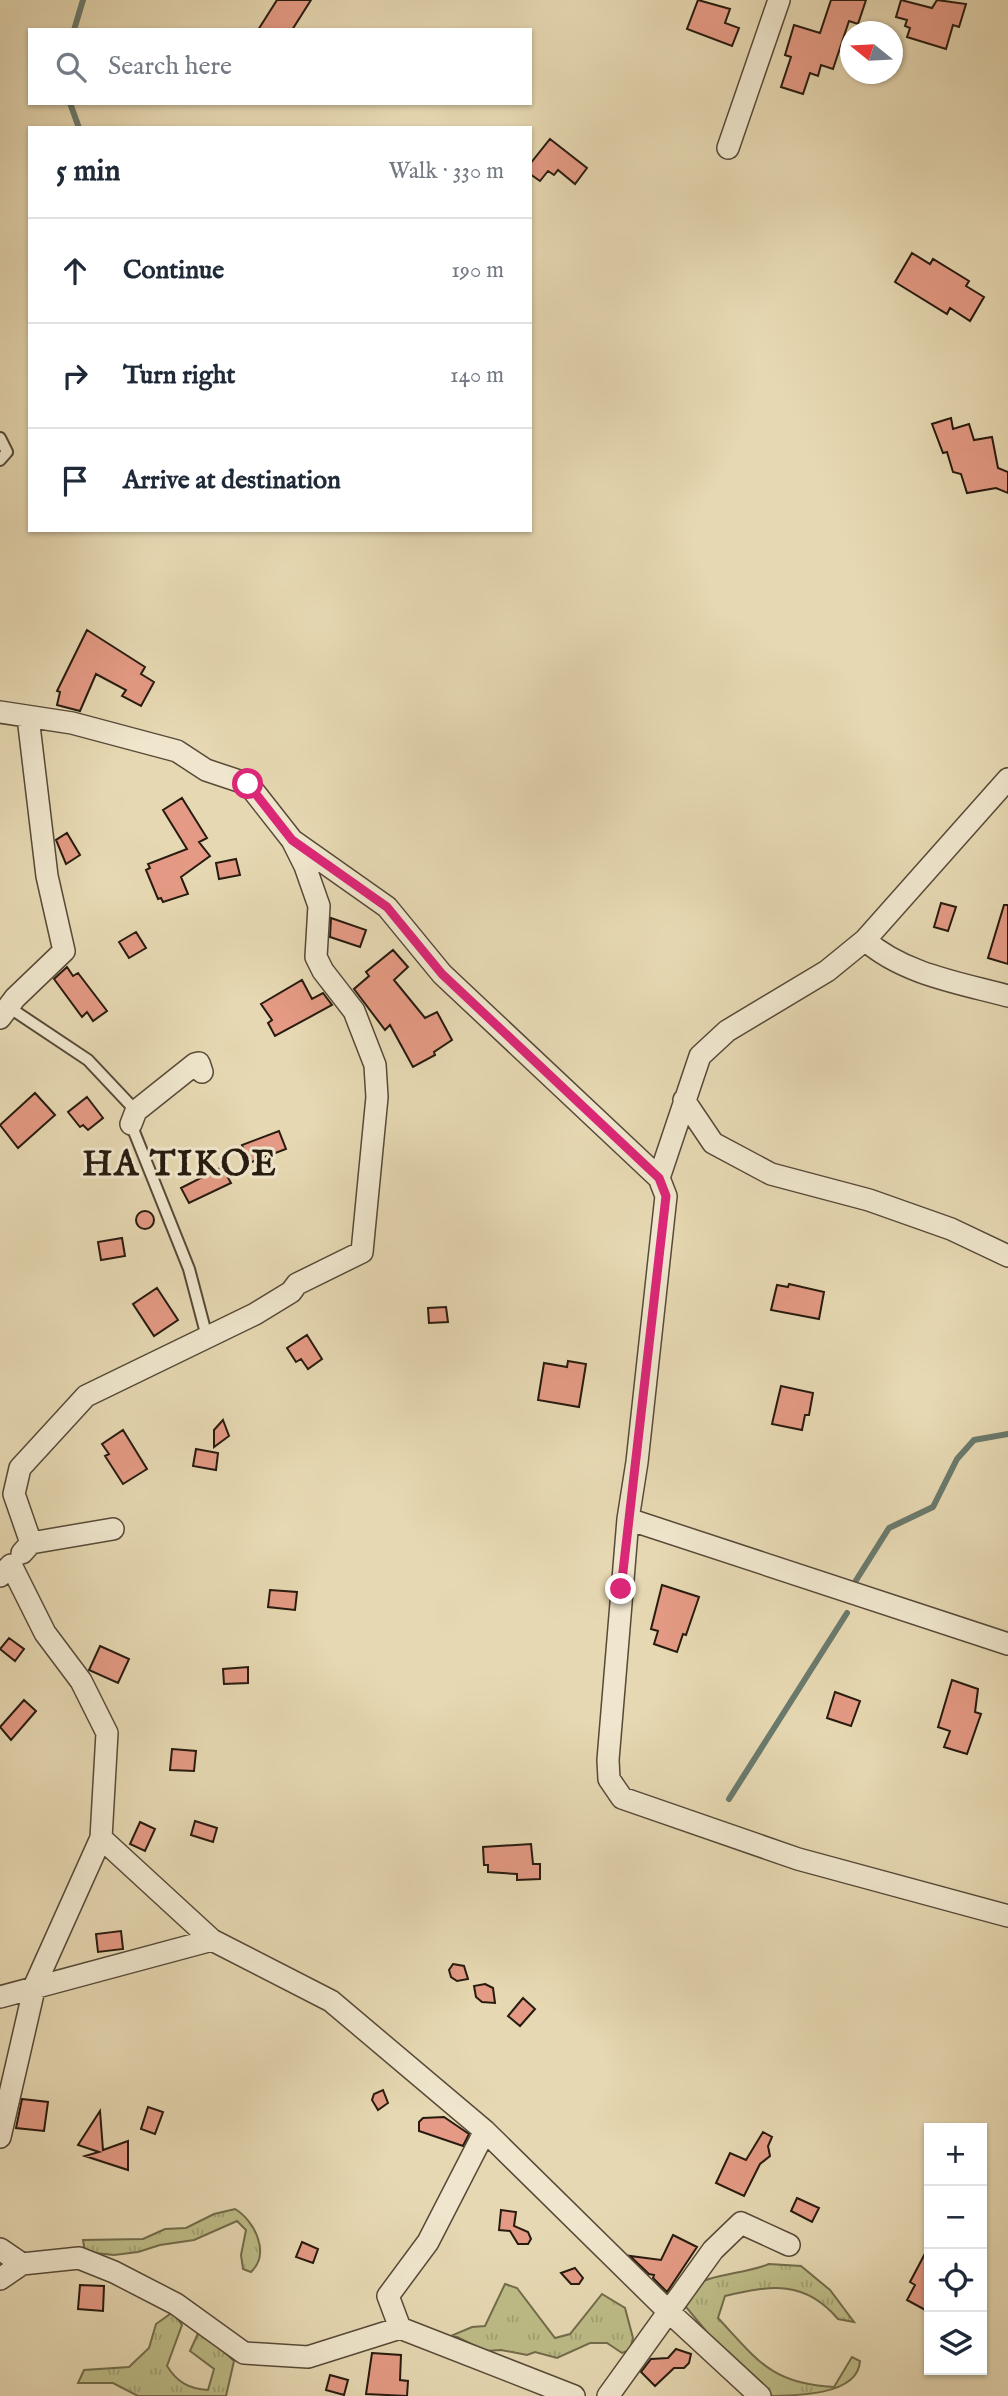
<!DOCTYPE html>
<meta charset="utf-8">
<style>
:root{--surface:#fff;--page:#f6f6f7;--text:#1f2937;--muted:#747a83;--line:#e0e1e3}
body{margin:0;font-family:"IM FELL English",serif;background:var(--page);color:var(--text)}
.controls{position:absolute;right:21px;bottom:21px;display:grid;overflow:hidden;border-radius:0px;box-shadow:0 2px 5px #0004}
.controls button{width:63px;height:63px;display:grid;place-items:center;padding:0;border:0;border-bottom:2px solid var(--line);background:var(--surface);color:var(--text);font:35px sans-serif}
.compass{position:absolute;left:840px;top:21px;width:63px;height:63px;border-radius:50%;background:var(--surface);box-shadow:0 2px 5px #0004;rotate:288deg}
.stop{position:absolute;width:21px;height:21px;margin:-16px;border:5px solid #db2777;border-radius:50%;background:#fff}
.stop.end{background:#db2777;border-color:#fff;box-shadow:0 2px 7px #0008}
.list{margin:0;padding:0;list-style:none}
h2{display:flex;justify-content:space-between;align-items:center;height:91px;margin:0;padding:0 28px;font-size:30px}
h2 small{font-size:23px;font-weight:400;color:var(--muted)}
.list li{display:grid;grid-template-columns:46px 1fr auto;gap:21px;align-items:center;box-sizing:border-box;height:105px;padding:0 28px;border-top:2px solid var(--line)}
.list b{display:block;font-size:26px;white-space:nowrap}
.list em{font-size:23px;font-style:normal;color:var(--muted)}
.icon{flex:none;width:38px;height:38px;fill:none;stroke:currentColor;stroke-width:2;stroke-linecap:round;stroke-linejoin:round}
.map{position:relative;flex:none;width:1008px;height:2396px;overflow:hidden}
.search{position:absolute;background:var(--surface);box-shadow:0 2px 5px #0004;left:28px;top:28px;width:504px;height:77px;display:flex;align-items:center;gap:18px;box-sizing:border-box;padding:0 24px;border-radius:0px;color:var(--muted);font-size:26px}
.panel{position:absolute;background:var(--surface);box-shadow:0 2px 5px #0004;left:28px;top:126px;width:504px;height:406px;border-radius:0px}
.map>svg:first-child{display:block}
.grass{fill:url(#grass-tufts);stroke:#726c4b;stroke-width:2}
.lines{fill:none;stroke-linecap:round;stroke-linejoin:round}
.stream{stroke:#6a7a6d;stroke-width:6}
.building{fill:#e49a84;stroke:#271b0f;stroke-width:2}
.service-casing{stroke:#574a38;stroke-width:14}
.minor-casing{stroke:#574a38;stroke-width:24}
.service{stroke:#efe6cd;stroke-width:10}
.minor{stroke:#efe6cd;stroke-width:21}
.route{stroke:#db2777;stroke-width:9}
.labels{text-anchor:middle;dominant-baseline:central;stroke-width:6;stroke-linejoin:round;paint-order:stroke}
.district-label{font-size:35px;font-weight:bold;letter-spacing:2px;fill:#271b0f;stroke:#efe6cd}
</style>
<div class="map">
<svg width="1008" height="2396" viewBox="0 0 1008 2396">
<defs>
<pattern id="grass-tufts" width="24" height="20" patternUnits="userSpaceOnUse" patternTransform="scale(1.75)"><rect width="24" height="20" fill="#bdbc87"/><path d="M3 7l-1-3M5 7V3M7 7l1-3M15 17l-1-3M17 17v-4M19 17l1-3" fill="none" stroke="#a2a173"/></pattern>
</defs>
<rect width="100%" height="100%" fill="#e6d8b2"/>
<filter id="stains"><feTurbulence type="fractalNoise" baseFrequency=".00286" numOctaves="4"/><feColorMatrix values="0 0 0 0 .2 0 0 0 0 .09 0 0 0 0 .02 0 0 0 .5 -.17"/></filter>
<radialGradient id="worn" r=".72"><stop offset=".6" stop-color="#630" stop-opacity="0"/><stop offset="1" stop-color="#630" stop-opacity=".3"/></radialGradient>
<path class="grass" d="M235 2209C254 2220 271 2253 251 2272L243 2269 241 2255 246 2230 237 2221 194 2240 160 2245 138 2252 114 2255 85 2252 83 2240 143 2239 165 2229 186 2228 214 2214Z
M769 2264 801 2266 830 2290 854 2322 838 2319C805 2280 771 2285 725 2296L718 2318C758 2361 772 2384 834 2387L852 2357 860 2361C858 2396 796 2396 760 2396L686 2307 687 2290C708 2273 743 2275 769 2264Z
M505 2284 517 2288 555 2338 570 2334 602 2294 625 2308 633 2338 630 2350 622 2353 607 2343H590L557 2358 535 2352 527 2355 501 2350 485 2351 453 2335 472 2327 485 2326Z
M173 2312 182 2325 167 2366C177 2382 189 2389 208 2390L214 2369 190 2351 200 2329 234 2361 226 2396H138L113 2383H78L84 2370 129 2367 149 2348 156 2324Z"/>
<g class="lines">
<path class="stream" d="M74 30 83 0
M70 103 79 128
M855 1582 889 1528 933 1507 957 1459 974 1440 1008 1434
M729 1799 847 1613"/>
</g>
<path class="building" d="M277 0H311L292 30H258Z
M698 0 730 9 725 23 739 28 732 46 687 29Z
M831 0H866L858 24 849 21 833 69 821 65 818 76 810 73 803 94 781 87 791 57 785 55 794 25 820 33Z
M901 0 932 8 937 0 966 4 959 27 953 25 946 49 907 37 910 28 905 26 907 20 896 17Z
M550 139 587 168 575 184 558 170 554 175 548 171 540 181 530 174V164Z
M912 253 930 264 933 259 969 281 966 286 984 297 970 321 950 308 947 314 895 282Z
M951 418 953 429 969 424 974 440 992 437 998 468 1008 472V493L996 488 967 493 961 474 953 472 947 452 943 453 932 424Z
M87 630 145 667 141 674 154 682 141 706 122 696 126 690 96 674 80 711 57 705 60 692 57 691Z
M182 798 207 838 199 842 210 856 181 877 188 894 163 902 161 898 158 899 146 870 150 868 148 864 187 849 163 810Z
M67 833 80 855 66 864 56 840Z
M236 859 240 875 219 879 216 863Z
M941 903 956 907 948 931 934 927Z
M1004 905H1008V964L988 958Z
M331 918 366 930 360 947 330 937Z
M136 932 146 948 129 958 119 942Z
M393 950 408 967 394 980 425 1018 437 1012 452 1040 434 1052 435 1055 413 1067 390 1025 385 1030 354 989 369 976 366 972Z
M67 967 73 976 78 973 107 1011 93 1021 87 1012 82 1017 54 979Z
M302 980 312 999 323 993 332 1005 275 1036 268 1023 272 1020 261 1004Z
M35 1093 55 1115 18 1148 0 1125Z
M87 1097 103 1118 88 1130 83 1125 80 1127 68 1112Z
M279 1131 286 1149 249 1163 242 1145Z
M222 1167 231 1183 189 1203 181 1188Z
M136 1220a9 9 0 1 1 18 0a9 9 0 1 1-18 0Z
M122 1238 125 1256 101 1260 98 1242Z
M789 1284 824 1292 819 1319 771 1310 777 1285 788 1287Z
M157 1288 178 1320 154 1336 133 1304Z
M446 1307 448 1322 429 1323 428 1308Z
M307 1335 322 1359 308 1369 301 1359 296 1362 287 1348Z
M568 1361 586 1364 579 1407 538 1400 544 1363 567 1367Z
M781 1386 813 1393 809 1415H805L802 1430 772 1424Z
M223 1420 229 1436 214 1447V1430Z
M123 1430 147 1469 123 1484 105 1456 109 1454 102 1444Z
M196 1449 218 1453 216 1470 193 1466Z
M662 1585 699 1597 686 1635 683 1634 677 1652 654 1644 658 1631 651 1629Z
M270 1590 297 1592 295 1610 268 1607Z
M9 1638 24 1649 15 1661 0 1649Z
M100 1646 129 1659 118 1683 89 1670Z
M248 1667V1683L224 1684 223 1669Z
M952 1680 978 1689 975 1712 981 1714 967 1754 944 1747 950 1731 938 1727Z
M835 1692 860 1701 851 1726 827 1718Z
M24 1700 36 1711 11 1740 0 1727Z
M172 1749 196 1751 194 1771 170 1770Z
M195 1821 217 1828 213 1842 191 1835Z
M140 1822 155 1829 145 1851 130 1844Z
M531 1844 533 1864H540V1879L517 1880V1874L488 1872V1865H484L483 1847Z
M121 1931 123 1949 98 1952 96 1934Z
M453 1964 464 1966 468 1979 457 1981 451 1977 449 1970Z
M485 1984 493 1988 495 2003 482 2002 476 1997 474 1986Z
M523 1998 535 2009 520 2026 508 2016Z
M383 2090 388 2103 378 2110 372 2100 374 2094Z
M22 2099 48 2102 44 2131 16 2128Z
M148 2107 163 2112 155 2134 141 2129Z
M100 2111 103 2150 128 2141V2170L85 2156 99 2152 78 2145Z
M444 2117 469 2134 463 2146 419 2131V2122L423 2118Z
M763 2132 772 2137 768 2146 770 2156 760 2164 744 2196 716 2183 730 2153 746 2160Z
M797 2198 819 2208 812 2222 791 2211Z
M501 2210 516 2212 514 2226 528 2232 531 2239 528 2244H518L510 2231 499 2230Z
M673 2235 697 2247 667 2292 653 2278 654 2275 649 2274 630 2256 661 2260Z
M302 2242 318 2249 313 2263 296 2257Z
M929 2246V2312L907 2300 915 2285 910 2282Z
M575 2268 583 2278 579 2284H571L561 2273Z
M80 2285 104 2286 103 2311 78 2309Z
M676 2349 691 2354 689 2363 684 2368H674L655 2386 641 2372 651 2359 668 2358Z
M372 2353 401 2355 400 2380 408 2381 407 2396 366 2394Z
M330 2375 348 2380 344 2395 326 2390Z"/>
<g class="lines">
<defs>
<path id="service" d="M0 438 7 452 0 460
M7 1006 88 1060 136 1111
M131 1124 189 1269 207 1337"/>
<path id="minor" d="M728 148 779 0
M0 712 72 723 177 751 206 770 248 784 292 840 387 907 442 974 659 1178
M1008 779 865 940 827 971 727 1031 700 1056 659 1178 666 1196 637 1462 628 1519 608 1760 609 1779 622 1798 798 1859 1008 1916
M865 940C903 974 960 983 1008 996
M0 1018 15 998 64 951 47 876 28 717
M684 1100 713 1143 771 1174 869 1200 951 1229 1008 1256
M131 1124 136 1111 195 1064 199 1063 202 1072
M628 1519 1008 1644
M31 1543 14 1494 20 1468 86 1396 255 1314 291 1292 297 1284 362 1252 377 1097 375 1065 354 1011 323 971 316 957 319 906 305 866 292 840
M22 1553 31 1543 113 1529
M0 1576 11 1565 45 1633 81 1681 107 1733 101 1838 35 1985 0 2137
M101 1838 212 1940
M0 1997 212 1940 331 2001 485 2131 668 2311 760 2396
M0 2249 22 2264 79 2258 114 2272 176 2304 244 2353 308 2357 400 2328 574 2396
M0 2279 22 2264
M400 2328 388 2296 428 2242 485 2131
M608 2396 713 2250 741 2223 789 2245"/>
</defs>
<use href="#service" class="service-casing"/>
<use href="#minor" class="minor-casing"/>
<use href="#service" class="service"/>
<use href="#minor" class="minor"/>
</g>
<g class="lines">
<path class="route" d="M248 784 292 840 387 907 442 974 659 1178 666 1196 621 1589"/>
</g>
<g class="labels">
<g class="district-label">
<text x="180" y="1165">HA TIKOE</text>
</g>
</g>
<rect width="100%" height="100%" filter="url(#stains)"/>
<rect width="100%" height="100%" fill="url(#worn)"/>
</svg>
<div class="controls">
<button>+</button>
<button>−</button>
<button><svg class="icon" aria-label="locate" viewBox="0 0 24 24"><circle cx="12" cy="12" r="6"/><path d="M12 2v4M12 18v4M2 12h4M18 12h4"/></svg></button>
<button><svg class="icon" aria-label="layers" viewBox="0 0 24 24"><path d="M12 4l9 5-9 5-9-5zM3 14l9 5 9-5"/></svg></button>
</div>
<svg class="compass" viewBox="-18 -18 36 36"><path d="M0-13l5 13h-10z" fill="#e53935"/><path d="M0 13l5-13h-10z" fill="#747a83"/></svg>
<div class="stop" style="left:248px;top:784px"></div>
<div class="stop end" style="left:621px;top:1589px"></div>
<div class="search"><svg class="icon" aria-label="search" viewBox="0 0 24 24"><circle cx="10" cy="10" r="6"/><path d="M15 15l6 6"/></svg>Search here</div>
<section class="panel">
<h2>5 min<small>Walk · 330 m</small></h2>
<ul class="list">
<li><svg class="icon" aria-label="ahead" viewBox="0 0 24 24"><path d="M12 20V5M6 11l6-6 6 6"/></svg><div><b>Continue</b></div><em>190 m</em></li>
<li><svg class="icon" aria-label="right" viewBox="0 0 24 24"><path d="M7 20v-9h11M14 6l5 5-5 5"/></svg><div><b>Turn right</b></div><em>140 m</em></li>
<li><svg class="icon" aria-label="arrive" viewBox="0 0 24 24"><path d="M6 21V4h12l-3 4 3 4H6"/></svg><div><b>Arrive at destination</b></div></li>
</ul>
</section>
</div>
